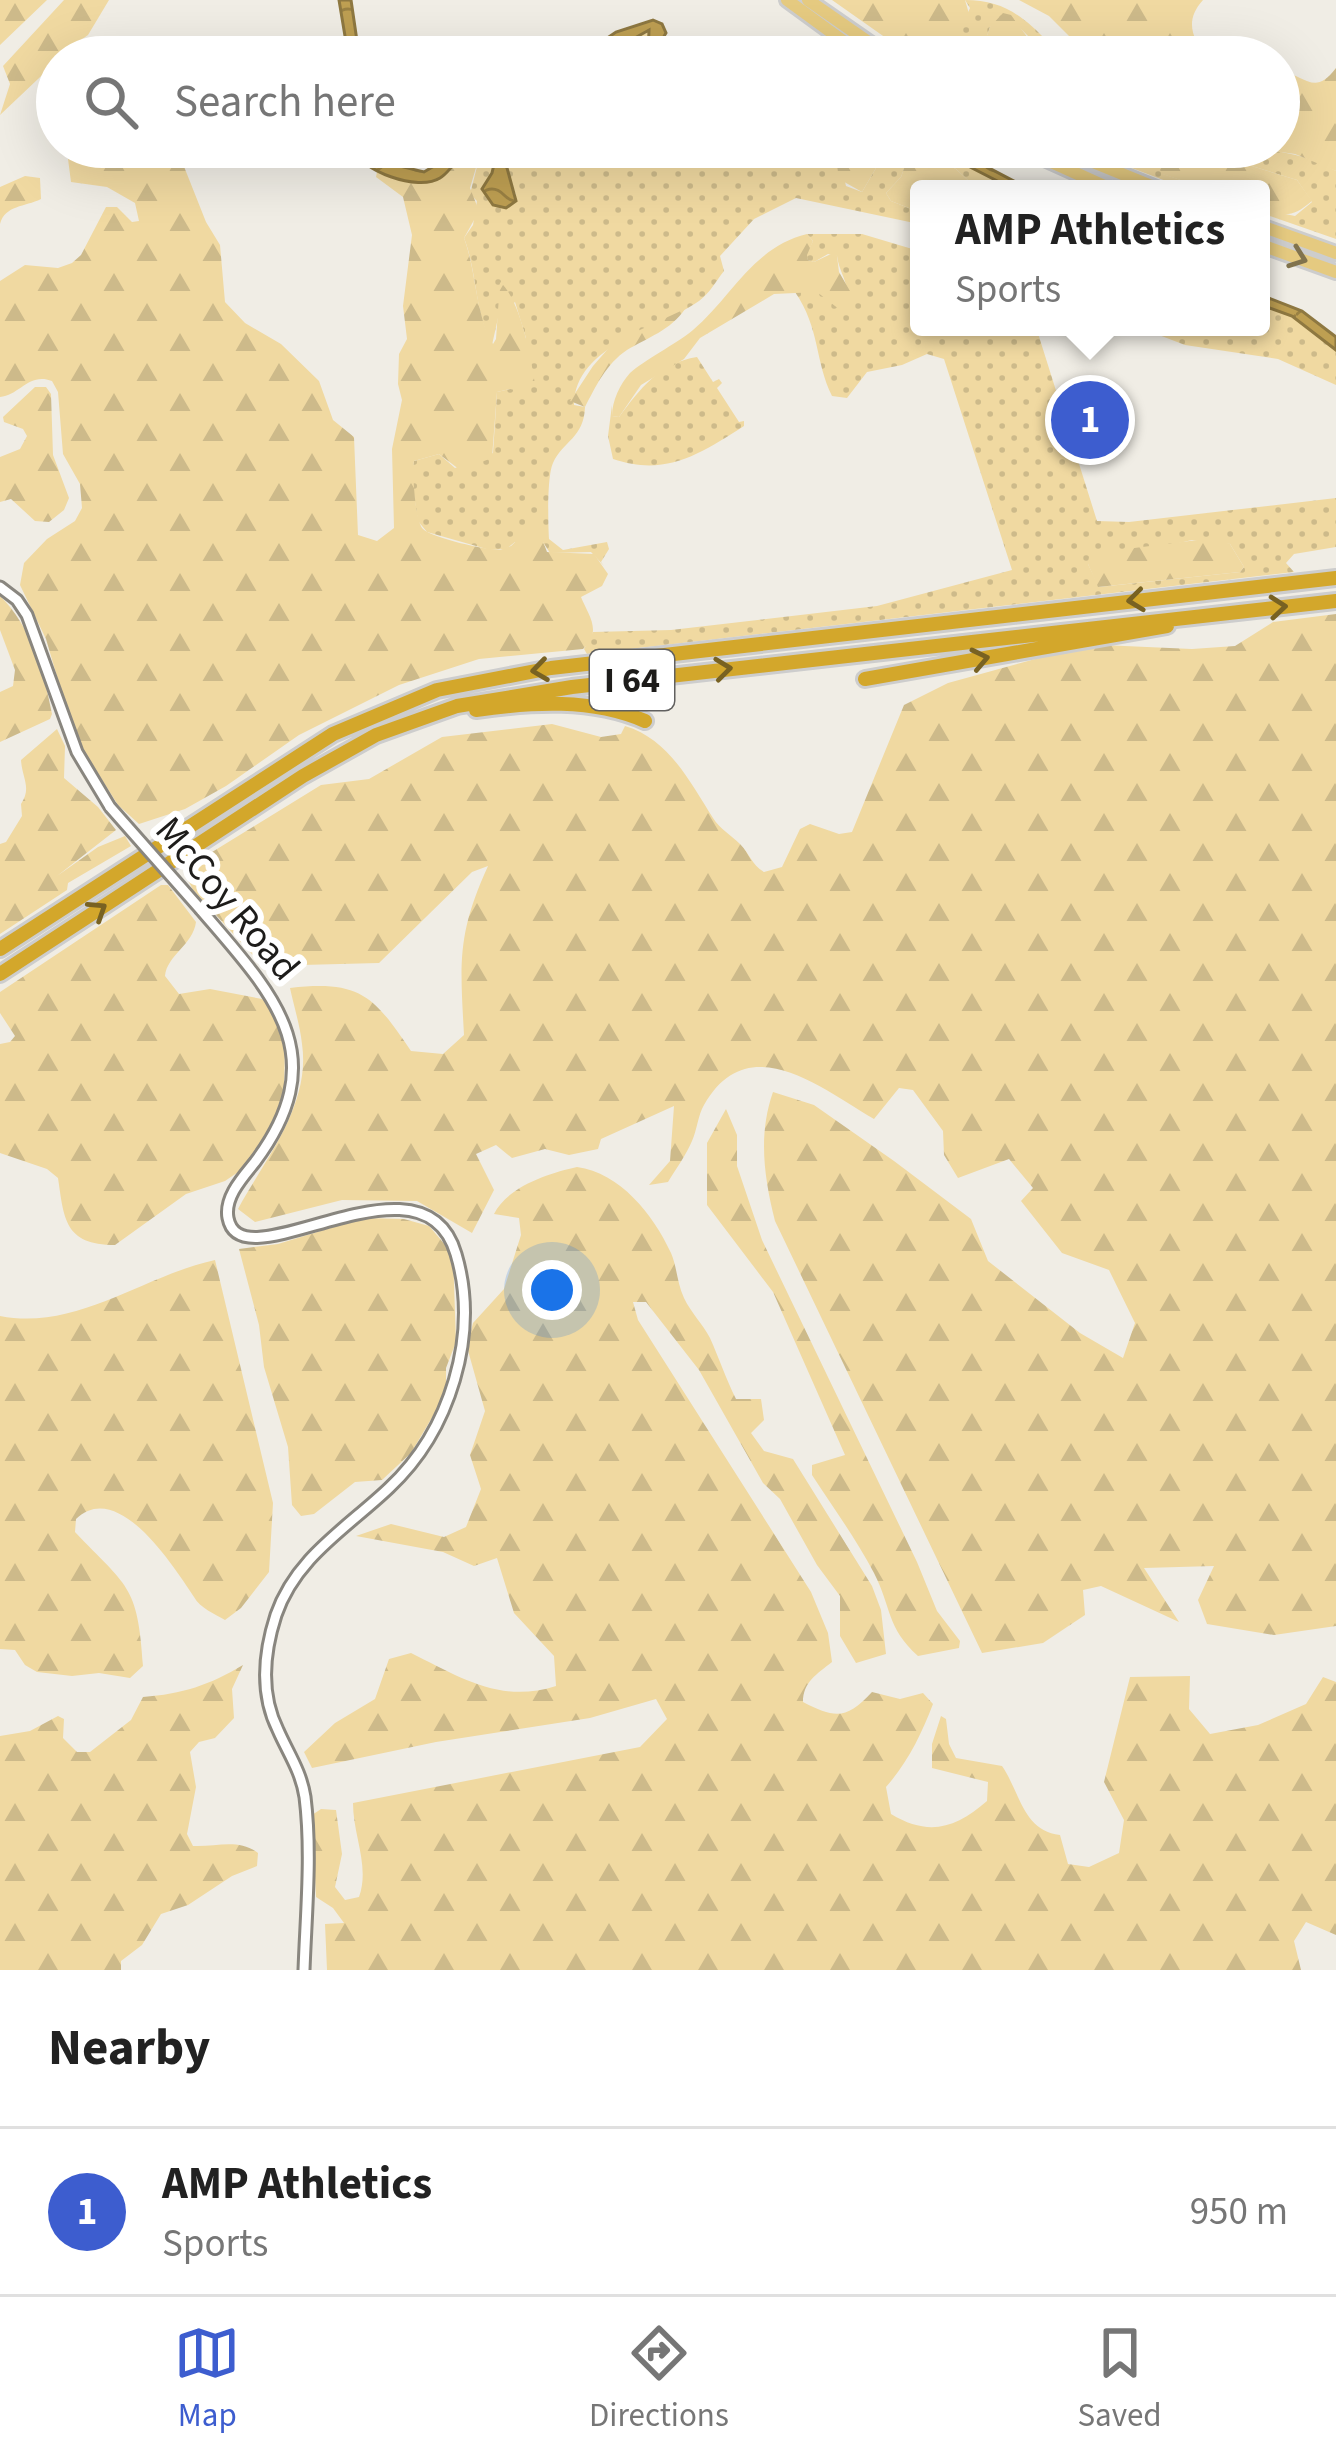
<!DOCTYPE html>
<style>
:root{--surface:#fff;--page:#f2f2f2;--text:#222;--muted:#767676;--line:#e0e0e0;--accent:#3d5dcf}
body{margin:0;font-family:"Source Sans 3",sans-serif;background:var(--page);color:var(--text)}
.you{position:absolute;left:552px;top:1290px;width:42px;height:42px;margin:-30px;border:9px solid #fff;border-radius:50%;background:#1a73e8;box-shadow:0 0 0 18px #1a73e833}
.badge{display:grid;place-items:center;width:78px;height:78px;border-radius:50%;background:var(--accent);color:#fff;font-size:39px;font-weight:700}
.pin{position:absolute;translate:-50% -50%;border:6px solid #fff;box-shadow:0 3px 12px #0006}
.popup{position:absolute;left:910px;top:180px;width:360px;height:156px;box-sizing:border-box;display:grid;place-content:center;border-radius:12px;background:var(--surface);filter:drop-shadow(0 3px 9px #0005);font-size:39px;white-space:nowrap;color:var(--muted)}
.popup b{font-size:45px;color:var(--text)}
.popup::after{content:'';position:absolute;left:50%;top:100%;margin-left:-24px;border:24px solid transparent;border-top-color:var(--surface)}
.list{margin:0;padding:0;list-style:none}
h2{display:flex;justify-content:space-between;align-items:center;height:156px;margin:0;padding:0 48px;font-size:51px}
h2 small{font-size:39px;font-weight:400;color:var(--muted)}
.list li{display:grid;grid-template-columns:78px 1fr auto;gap:36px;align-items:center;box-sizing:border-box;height:168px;padding:0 48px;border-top:3px solid var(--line)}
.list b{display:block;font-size:45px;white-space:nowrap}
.list p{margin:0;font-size:39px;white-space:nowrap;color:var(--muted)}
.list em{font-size:39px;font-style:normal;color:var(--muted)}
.icon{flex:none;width:66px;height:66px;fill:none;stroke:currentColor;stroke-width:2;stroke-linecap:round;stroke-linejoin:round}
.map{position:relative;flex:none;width:1336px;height:1970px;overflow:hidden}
.search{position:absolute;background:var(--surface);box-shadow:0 12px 48px #0002;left:36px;right:36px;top:36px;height:132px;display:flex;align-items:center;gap:30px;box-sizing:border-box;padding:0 42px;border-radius:66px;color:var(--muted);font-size:45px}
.sheet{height:324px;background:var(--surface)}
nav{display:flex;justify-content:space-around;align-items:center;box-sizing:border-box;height:168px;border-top:3px solid var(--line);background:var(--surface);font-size:33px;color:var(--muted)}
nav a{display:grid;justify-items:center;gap:6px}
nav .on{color:var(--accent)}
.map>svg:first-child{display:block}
.grass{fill:url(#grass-dots);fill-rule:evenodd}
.forest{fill:url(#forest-firs)}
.water{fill:url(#water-waves);stroke:#8e7841;stroke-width:3}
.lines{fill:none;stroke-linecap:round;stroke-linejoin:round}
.minor-casing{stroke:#89867f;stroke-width:15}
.major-casing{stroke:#cdcdcd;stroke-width:18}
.highway-casing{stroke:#cdcdcd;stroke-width:20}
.minor{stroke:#fff;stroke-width:9}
.major{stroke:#e5ca80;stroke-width:12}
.highway{stroke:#d3a72b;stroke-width:14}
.minor-bridge-casing{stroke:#89867f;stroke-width:15;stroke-linecap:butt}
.minor-bridge{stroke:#fff;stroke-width:9}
.oneway{stroke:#81734d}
.oneway2{stroke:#786222}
.labels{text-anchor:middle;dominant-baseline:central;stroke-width:12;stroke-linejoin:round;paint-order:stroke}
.shield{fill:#fff;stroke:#61605f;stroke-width:3}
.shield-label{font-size:36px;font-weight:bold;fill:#1d1c1a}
.street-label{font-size:39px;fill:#1d1c1a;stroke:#fff}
</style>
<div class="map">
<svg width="1336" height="1970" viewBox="0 0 1336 1970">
<defs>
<pattern id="grass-dots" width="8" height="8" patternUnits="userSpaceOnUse" patternTransform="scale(3)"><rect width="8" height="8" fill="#f0d9a1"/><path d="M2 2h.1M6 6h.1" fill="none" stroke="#cdba8a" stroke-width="1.8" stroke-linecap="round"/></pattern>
<pattern id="forest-firs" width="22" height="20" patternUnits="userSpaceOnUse" patternTransform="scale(3)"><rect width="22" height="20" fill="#f0d9a1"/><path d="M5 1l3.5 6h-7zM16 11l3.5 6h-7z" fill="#cdba8a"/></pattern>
<pattern id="water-waves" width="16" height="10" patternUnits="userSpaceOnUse" patternTransform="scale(3)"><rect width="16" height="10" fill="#be9f52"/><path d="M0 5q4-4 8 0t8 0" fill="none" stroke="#9a8143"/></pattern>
</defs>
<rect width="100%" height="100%" fill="#f0ede5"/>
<path class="grass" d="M965 0C1002 0 1022 15 1048 42L1046 56 1042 57 1037 45 1013 21 990 27 983 48 987 57H940L953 45 970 8Z
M651 31 648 57H601L618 45Z
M475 147H498L492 173 482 189 516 195 507 168 517 147H840L838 152 846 186 862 192 883 156 893 147H931L1013 189H971L973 185 956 169 911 149 901 177 886 193 891 201 919 212V224L796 198 754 219 720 256 724 271C716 281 710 293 699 301 660 329 575 344 574 405L585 407C584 438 563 441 553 463 547 476 548 523 549 539L563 550 607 542 609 549 601 562 604 566 591 552 550 553 543 542H515L506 549 490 550 427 532 418 521 411 476 414 461 439 454 455 468 493 453 497 392 510 389 526 338 515 302 498 318 492 345C475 314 477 271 464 238L473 225 477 201 470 194 479 159Z
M1076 147 1133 165 1138 164 1143 147H1163L1159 150 1163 174 1208 189 1182 187Z
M1190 147C1238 147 1293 146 1336 171V239L1261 213V209L1295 216 1312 202 1297 180Z
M807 234H862L919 251V327H1036L1097 521 1129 522 1336 498V547L1294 554 1286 563 1294 572 587 654 584 649 593 632 671 630 877 606 1012 570 944 359 927 354 902 365 867 372 847 398 832 396C815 362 820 328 795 292H818L830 301 847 290C845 277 839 270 837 256L828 254 814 262 808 260 806 255 813 241ZM1192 540 1230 544 1244 567 1240 572 1099 587 1088 564Z
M1261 305 1292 316 1336 350V385L1278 359 1185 345 1138 327H1261Z
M697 357 713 382 719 379 722 383 717 388 739 422 744 421V426C700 454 666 477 613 459L608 436 612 405V416L619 417C640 389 659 363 697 357Z"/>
<path class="forest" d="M0 0H47L0 45Z
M64 0H109L88 35 57 57V61L0 115 10 84 3 66Z
M832 0H965L970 17 953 45 940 57H913Z
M1019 0H1203C1185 20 1191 37 1207 57H1090L1049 16Z
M1003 13 1011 15 1042 57H987L983 47 990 27Z
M1336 68V171L1295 154 1245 147H1279V73C1304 71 1313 99 1336 68Z
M466 147H475L480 154 470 188 479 211 464 238C476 269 476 318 493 344L496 339 500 282C520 299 531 357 535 384L523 392 510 389 497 392 492 458 460 470 439 454 414 461C412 472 415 521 423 529 432 538 486 550 500 550L511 546 536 522 547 552 594 554 608 574 602 586 581 597C588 615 603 631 583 649L479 659 399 685 299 735 226 786 185 809 139 824 118 805 85 753 72 728 46 639 20 585 24 563 47 539 75 521 82 508 80 484 63 454 58 392 52 381C29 372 20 395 0 397V281L25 265 58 268 72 263 81 255 106 207H117L132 222 139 221 135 203 107 187 71 182 68 159 107 161 146 153 174 158 183 164 206 222 220 245 225 302 245 323 281 344 319 381 333 420 354 437 358 535 377 541 394 528 392 449 402 400 398 384 399 354 407 339 403 306 412 235 403 197 376 177 377 172C430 178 427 198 466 147Z
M840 147H893L883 156 862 192 839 179 836 158Z
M1084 147H1143L1137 165H1133Z
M1163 147H1190L1297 180 1312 201C1292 218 1285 216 1261 209V189H1208L1162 174 1155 159Z
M911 148 956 169 973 185 971 189H919V212L891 201 886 193 901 177Z
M25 176 40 178 41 199C25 207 5 205 0 224V187Z
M807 234 813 241 807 255 808 260 814 262 833 253 837 256 839 272 854 298 844 313 817 292 774 294 700 338 684 359 641 385 619 417 612 416C612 401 620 384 630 373 643 361 676 344 693 330 732 297 753 247 807 234Z
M685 309C671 330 647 338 627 350 606 364 596 386 585 407L570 401 593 366 614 342Z
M35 387H46L51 394 53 455 69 498 64 510 49 522 35 521 11 499 0 502V457L20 449 27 436 23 429 4 422 3 417Z
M1213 538 1230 544 1244 567 1240 572 1098 587 1088 564 1089 557 1103 552Z
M0 596C31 626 44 672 52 714L50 719 0 742V692L13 686 15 670 0 630Z
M1336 614V1626L1274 1635 1207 1624 1198 1600 1214 1566 1144 1568 1179 1622 1101 1586 1083 1590 1085 1615 1043 1643 982 1653 775 1221C764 1177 758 1135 773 1092L814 1105 894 1161 971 1219 988 1261 1080 1333 1123 1358 1135 1323 1109 1270 1062 1253 1021 1201 1033 1188 1009 1159 958 1178 944 1155 943 1131 913 1090 899 1088 874 1119C821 1088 748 1027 704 1105 698 1115 697 1130 692 1141 686 1155 676 1169 668 1182L649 1185 670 1161 674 1106 601 1139 598 1149 569 1155 545 1149 512 1158 496 1145 476 1154 494 1190 472 1233 417 1201 342 1200 255 1222 238 1209C265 1159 311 1105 302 1044 300 1025 294 1007 290 988 360 980 374 996 411 1051L443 1054 464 1035C460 962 457 934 488 866L472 872 379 963 263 966 193 890 185 874 191 865 321 785 369 779 442 737 552 724 601 737 621 734 625 726C669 739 690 782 713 818 720 829 731 835 740 844 750 854 751 864 764 872L782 867 800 829 810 824 839 834 852 832 904 705 948 683 1039 658 1102 645 1192 649 1235 646 1273 622Z
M57 729 65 746 64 778 98 807 116 830 57 876 98 847 125 836 131 846 68 883 67 890 0 934V844L6 842 22 816 21 804C32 788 22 778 21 760Z
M161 885H168L196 922C193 945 167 955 165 976L179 994 210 989 262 999 271 1009 285 1046 284 1089 274 1124 250 1164 225 1181 186 1194 115 1245C64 1245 64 1218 58 1178L47 1169 0 1153V1044L10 1042 15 1036 0 1013V992Z
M726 1109 737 1135V1166L762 1240 917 1562 937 1611 960 1641 959 1648 918 1656C886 1627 892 1608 874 1573 856 1539 833 1507 812 1475V1465L845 1455 773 1292 707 1205V1143Z
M577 1167C620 1173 653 1214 671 1253 677 1267 677 1283 684 1298 691 1313 703 1324 710 1338 719 1358 726 1379 736 1399H761L764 1420 751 1433 764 1451 793 1459 872 1586 881 1610 886 1654 856 1663 840 1636V1596L817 1565 780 1499 763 1483 699 1370 646 1302H633L638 1320 811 1592 828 1633 832 1662C817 1674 803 1682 803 1702 836 1719 847 1719 872 1692L900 1699 923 1693 933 1704C921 1735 908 1762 886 1787L891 1814C929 1837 956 1828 987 1801L988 1782 932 1768V1744L941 1716 946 1719 949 1744 956 1758 1002 1766C1020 1792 1023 1831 1060 1835L1068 1864 1089 1867 1119 1853 1124 1820 1104 1782 1130 1677 1190 1676 1189 1709 1210 1734 1258 1725 1306 1704 1323 1677 1336 1682V1935L1306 1922 1294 1941 1301 1970H327L325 1924 344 1923 333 1908 316 1897 312 1815 321 1809 336 1810 342 1854 335 1887 345 1900 359 1897C370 1866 353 1836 353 1803L640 1747 667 1719 656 1699 590 1718 436 1742 312 1768 304 1752 335 1723 375 1699 389 1659 411 1653C460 1677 500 1704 556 1686L554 1656 514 1613 497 1558 474 1566 443 1552 356 1536 391 1524 444 1537 466 1527 481 1489 470 1455 485 1411 467 1347 473 1323 504 1289 521 1235 519 1218 494 1214C507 1187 549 1173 577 1167Z
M363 1218 404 1219 429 1226 453 1254 456 1342 446 1368V1394L411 1453 382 1480 355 1482 314 1514 301 1516 292 1505 288 1447 264 1367 259 1325 239 1249 278 1244Z
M215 1260 273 1503 269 1572 241 1608 225 1620C215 1614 200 1608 194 1597 174 1567 118 1478 76 1519L75 1532C127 1587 138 1584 143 1666L130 1678 99 1673 72 1676 37 1672 25 1665 15 1650 0 1649V1316C77 1331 142 1276 215 1260Z
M243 1665 232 1689 234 1718 215 1738 199 1742 190 1752 196 1787 187 1834 193 1846C217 1847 238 1838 258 1853L257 1866 232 1876 188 1905 161 1914 142 1945 121 1961V1970H0V1736L30 1731 58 1716 64 1719 63 1738 77 1752H90L131 1720 143 1697C182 1694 210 1685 243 1665Z"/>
<path class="water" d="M339 0H351L357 41 354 57H344L346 42Z
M653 20 662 24 666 33 657 48 661 57H648L649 30 601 57H564L574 47H594L616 32Z
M721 44 758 48 777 57H674Z
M352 147H361L374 160 424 172 439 163 452 147H466C459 157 450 172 440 178 418 192 360 171 352 147Z
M498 147H517L507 168 516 201 506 208 493 205 482 189 492 173Z
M931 147H949L1029 189H1013Z
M1261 295 1302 311 1336 337V350L1292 316 1261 305Z"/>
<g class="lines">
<defs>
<path id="minor" d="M0 587 17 600 27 615 77 752 110 807
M201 910C273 994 335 1055 255 1162 243 1177 224 1197 228 1218 241 1287 423 1141 456 1254 480 1335 450 1431 389 1488 347 1528 296 1557 276 1615 264 1652 260 1694 278 1730 288 1753 301 1771 305 1797 312 1853 306 1914 304 1970"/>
<path id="major" d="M787 0 865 57
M808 0 890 57
M1018 147 1111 189
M1056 147 1159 189
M1261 226 1336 253
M1261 245 1336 272"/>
<path id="highway" d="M865 679 1167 626
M476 710C532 702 592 698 645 721
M0 949 333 734 437 690 551 668 1336 578
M0 974 303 776 376 735 457 706 572 687 1336 601"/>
</defs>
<use href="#minor" class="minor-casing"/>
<use href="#major" class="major-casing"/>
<use href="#highway" class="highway-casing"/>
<use href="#minor" class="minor"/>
<use href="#major" class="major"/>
<use href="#highway" class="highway"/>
<defs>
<path id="minor-bridge" d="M110 807 201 910"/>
</defs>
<use href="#minor-bridge" class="minor-bridge-casing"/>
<use href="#minor-bridge" class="minor-bridge"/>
</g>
<defs><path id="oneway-chevron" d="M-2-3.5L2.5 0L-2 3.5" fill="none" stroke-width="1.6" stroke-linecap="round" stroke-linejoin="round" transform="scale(3)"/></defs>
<use class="oneway" href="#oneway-chevron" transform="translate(1298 258) rotate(20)"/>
<g class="oneway2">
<use href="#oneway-chevron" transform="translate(1136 600) rotate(173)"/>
<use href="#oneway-chevron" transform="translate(1278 607) rotate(-5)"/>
<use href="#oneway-chevron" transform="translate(980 659) rotate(-12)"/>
<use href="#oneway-chevron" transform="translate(723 669) rotate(-7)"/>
<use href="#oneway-chevron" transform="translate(540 670) rotate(172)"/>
<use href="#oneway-chevron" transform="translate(98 910) rotate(-33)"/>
</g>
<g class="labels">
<rect class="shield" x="590" y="650" width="84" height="60" rx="9"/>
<g class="shield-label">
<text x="632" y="680">I 64</text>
</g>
<g class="street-label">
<text transform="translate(227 899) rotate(50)">McCoy Road</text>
</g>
</g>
</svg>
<div class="you"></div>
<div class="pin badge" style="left:1090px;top:420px">1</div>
<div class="popup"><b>AMP Athletics</b>Sports</div>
<div class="search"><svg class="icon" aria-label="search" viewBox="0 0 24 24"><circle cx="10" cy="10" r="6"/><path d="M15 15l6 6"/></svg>Search here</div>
</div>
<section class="sheet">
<h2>Nearby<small></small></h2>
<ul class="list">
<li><span class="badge">1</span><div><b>AMP Athletics</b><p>Sports</p></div><em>950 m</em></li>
</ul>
</section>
<nav>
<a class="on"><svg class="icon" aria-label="map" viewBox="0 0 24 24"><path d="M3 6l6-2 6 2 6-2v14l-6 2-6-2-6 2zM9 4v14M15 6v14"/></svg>Map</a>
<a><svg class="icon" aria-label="directions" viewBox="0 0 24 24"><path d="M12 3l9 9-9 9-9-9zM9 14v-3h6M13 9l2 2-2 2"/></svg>Directions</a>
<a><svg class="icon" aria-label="saved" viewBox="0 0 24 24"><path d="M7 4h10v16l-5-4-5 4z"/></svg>Saved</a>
</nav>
